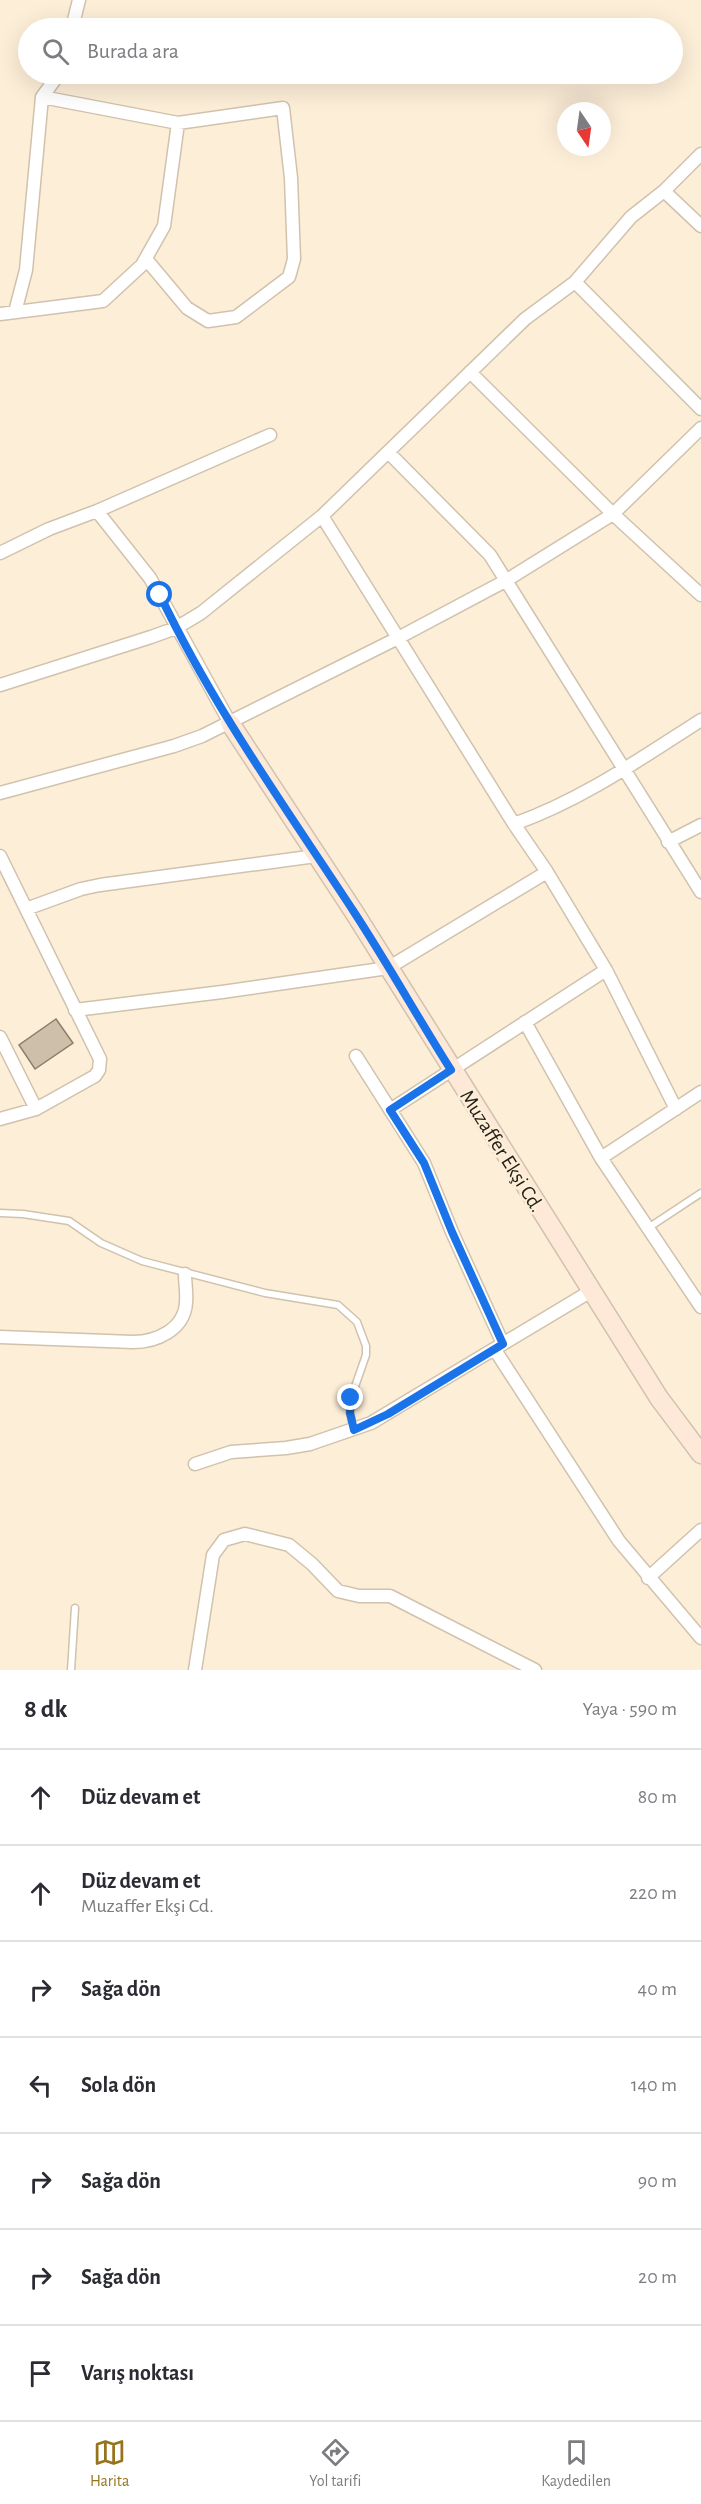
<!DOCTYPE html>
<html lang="tr">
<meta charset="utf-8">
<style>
:root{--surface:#fff;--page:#f2f2f3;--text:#2b2b33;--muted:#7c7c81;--line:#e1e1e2;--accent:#97731c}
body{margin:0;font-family:"Alegreya Sans",sans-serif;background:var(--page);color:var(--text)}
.compass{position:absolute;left:557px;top:102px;width:54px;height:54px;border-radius:50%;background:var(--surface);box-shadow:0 6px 24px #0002;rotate:167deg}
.stop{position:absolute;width:18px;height:18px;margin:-14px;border:4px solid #1a73e8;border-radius:50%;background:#fff}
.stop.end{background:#1a73e8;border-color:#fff;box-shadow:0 2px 6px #0008}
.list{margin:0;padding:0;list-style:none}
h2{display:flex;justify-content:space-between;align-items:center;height:78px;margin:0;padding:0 24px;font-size:26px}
h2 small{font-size:20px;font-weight:400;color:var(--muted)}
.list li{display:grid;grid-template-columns:39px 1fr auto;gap:18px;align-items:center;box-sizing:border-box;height:96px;padding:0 24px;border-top:2px solid var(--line)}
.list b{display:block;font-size:22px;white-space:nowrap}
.list p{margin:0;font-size:20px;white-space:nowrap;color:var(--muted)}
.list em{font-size:20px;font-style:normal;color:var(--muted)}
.icon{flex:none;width:33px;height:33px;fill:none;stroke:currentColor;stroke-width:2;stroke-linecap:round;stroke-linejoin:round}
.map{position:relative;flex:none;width:701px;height:1670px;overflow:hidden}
.search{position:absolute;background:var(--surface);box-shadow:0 6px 24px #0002;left:18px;right:18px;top:18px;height:66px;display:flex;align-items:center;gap:15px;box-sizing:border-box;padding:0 21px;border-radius:33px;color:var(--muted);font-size:22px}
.sheet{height:750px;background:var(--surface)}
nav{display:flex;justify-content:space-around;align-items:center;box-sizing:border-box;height:84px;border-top:2px solid var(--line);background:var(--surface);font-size:16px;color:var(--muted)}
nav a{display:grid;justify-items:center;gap:3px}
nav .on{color:var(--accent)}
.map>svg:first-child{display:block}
.building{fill:#cdbfaa;stroke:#8b7e6b;stroke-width:1.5}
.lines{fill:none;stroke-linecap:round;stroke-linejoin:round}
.lane-casing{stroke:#d0c2ad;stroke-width:9}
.street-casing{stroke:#d0c2ad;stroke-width:15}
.secondary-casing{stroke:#d0c2ad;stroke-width:21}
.lane{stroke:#fff;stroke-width:6}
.street{stroke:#fff;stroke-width:12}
.secondary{stroke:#fee8d8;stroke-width:18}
.route{stroke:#1a73e8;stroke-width:8}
.labels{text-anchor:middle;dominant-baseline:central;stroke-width:5;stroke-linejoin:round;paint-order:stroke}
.street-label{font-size:21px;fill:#252018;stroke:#fdeed8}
</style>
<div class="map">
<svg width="701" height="1670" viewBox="0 0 701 1670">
<rect width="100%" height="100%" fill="#fdeed8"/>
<path class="building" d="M56 1019 73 1043 35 1069 19 1045Z"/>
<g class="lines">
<defs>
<path id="lane" d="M0 1213 23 1214 69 1221 101 1243 142 1261 265 1293 338 1305 357 1322 366 1346V1355L351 1398 350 1413 354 1430
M648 1228 701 1193
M71 1670 75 1608"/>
<path id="street" d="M72 28 79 0
M42 97 178 123 283 108 291 178 294 259 289 277 236 317 208 321 187 308 146 259
M664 191 701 226
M575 282 701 409
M15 312 26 270 42 97 59 74
M0 314 103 301 142 265 164 226 178 123
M470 372 613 514 701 595
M389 453 490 555 701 892
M97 511 150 578 230 723
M322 516 514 824 547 872 606 970 676 1109
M0 553 49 529 97 511 270 435
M0 685 151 637 176 628 201 613 322 516 525 319 575 282 631 217 664 191 701 154
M0 793 174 746 202 736 398 638 507 580 613 514 701 428
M514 824C582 800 640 759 701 720
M668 842 701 825
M0 856 100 1059 99 1070 95 1076 36 1109 0 1119
M26 909 81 889 100 885 316 856
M75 1010 222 992 388 968 547 872
M525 1022 601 1158 701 1307
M0 1037 36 1109
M356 1056 424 1163 452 1232 503 1344
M390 1110 606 970
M601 1158 701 1092
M0 1337 133 1342C156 1342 184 1330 186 1303 187 1293 185 1283 185 1274
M495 1350 619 1541 701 1638
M195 1464 231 1452 286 1448 310 1444 371 1423 591 1291
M648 1578 701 1530
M195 1670 213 1555 224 1540 245 1534 289 1545 312 1564 338 1591 359 1596H390L535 1670"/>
<path id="secondary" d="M230 723 354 912 659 1398 701 1454"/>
</defs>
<use href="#lane" class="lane-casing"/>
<use href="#street" class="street-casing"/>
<use href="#secondary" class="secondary-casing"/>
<use href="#lane" class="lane"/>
<use href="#street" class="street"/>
<use href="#secondary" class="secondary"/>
</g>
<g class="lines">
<path class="route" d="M160 595C213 707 286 808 354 912 388 964 418 1018 451 1070L390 1110 424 1163 452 1232 503 1344 388 1414 354 1430 350 1413 351 1398"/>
</g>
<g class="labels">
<g class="street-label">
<text transform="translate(502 1151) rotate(58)">Muzaffer Ekşi Cd.</text>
</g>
</g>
</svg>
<svg class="compass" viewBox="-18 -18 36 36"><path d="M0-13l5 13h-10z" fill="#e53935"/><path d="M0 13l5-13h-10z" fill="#7c7c81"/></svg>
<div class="stop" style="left:160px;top:595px"></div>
<div class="stop end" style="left:351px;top:1398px"></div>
<div class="search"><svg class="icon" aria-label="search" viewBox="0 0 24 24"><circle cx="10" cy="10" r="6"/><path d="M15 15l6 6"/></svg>Burada ara</div>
</div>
<section class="sheet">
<h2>8 dk<small>Yaya · 590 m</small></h2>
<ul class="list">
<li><svg class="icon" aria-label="ahead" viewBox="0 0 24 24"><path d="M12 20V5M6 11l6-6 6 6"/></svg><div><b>Düz devam et</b></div><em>80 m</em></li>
<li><svg class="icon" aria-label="ahead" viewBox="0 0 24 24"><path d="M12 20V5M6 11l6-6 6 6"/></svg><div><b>Düz devam et</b><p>Muzaffer Ekşi Cd.</p></div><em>220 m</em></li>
<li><svg class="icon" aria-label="right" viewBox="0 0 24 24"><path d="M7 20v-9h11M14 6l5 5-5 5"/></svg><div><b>Sağa dön</b></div><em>40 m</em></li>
<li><svg class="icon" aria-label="left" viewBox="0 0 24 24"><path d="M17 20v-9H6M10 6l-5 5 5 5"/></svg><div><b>Sola dön</b></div><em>140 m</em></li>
<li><svg class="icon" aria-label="right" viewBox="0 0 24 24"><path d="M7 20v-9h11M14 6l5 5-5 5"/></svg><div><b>Sağa dön</b></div><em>90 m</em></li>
<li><svg class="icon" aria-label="right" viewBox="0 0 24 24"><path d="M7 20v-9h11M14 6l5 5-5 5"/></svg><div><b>Sağa dön</b></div><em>20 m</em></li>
<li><svg class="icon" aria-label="arrive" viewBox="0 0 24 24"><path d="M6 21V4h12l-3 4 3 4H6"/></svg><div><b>Varış noktası</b></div></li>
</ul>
</section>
<nav>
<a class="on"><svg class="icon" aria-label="map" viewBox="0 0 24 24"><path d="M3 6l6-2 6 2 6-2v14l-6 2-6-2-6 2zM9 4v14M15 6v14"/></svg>Harita</a>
<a><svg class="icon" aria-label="directions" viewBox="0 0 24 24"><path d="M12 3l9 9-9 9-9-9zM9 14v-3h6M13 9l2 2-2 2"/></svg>Yol tarifi</a>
<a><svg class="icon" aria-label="saved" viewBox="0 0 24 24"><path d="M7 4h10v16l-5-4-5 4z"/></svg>Kaydedilen</a>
</nav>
